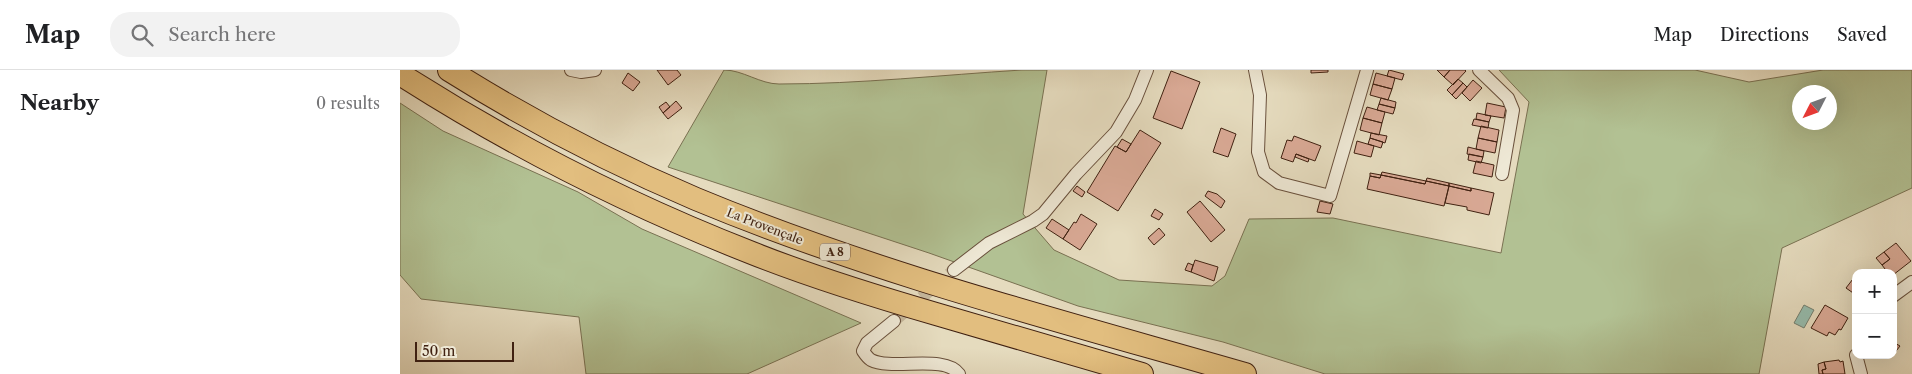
<!DOCTYPE html>
<meta charset="utf-8">
<style>
:root{--surface:#fff;--page:#f2f2f2;--text:#202124;--muted:#757577;--line:#e0e0e0}
body{margin:0;font-family:"Libre Caslon Text",serif;background:var(--page);color:var(--text)}
.controls{position:absolute;right:15px;bottom:15px;display:grid;overflow:hidden;border-radius:10px;box-shadow:0 5px 20px #0002}
.controls button{width:45px;height:45px;display:grid;place-items:center;padding:0;border:0;border-bottom:1px solid var(--line);background:var(--surface);color:var(--text);font:25px sans-serif}
.compass{position:absolute;left:1392px;top:15px;width:45px;height:45px;border-radius:50%;background:var(--surface);box-shadow:0 5px 20px #0002;rotate:228deg}
.scale{position:absolute;left:15px;bottom:12px;width:99px;box-sizing:border-box;padding-left:5px;border:2px solid #402111;border-top:0;font-size:14px;line-height:18px;white-space:nowrap;color:#402111;-webkit-text-stroke:4px #eee8d5;paint-order:stroke}
.list{margin:0;padding:0;list-style:none}
h2{display:flex;justify-content:space-between;align-items:center;height:65px;margin:0;padding:0 20px;font-size:21px}
h2 small{font-size:16px;font-weight:400;color:var(--muted)}
.icon{flex:none;width:28px;height:28px;fill:none;stroke:currentColor;stroke-width:2;stroke-linecap:round;stroke-linejoin:round}
.map{position:relative;flex:none;width:1512px;height:304px;overflow:hidden}
header{display:flex;align-items:center;gap:30px;box-sizing:border-box;height:70px;padding:0 25px;background:var(--surface);border-bottom:1px solid var(--line)}
header strong{font-size:24px}
nav{display:flex;gap:28px;margin-inline-start:auto;font-size:18px}
.search{width:350px;height:45px;background:var(--page);display:flex;align-items:center;gap:12px;box-sizing:border-box;padding:0 18px;border-radius:20px;color:var(--muted);font-size:19px}
main{display:flex}
aside{flex:1;background:var(--surface)}
.map>svg:first-child{display:block}
.green{fill:#b2c193;stroke:#797152;fill-rule:evenodd}
.water{fill:#96bcad;stroke:#747e6f}
.building{fill:#d9a995;stroke:#402111}
.lines{fill:none;stroke-linecap:round;stroke-linejoin:round}
.street-tunnel{stroke:#c4b69b;stroke-width:12;stroke-dasharray:12 6;stroke-linecap:butt}
.street-casing{stroke:#69503c;stroke-width:14}
.highway-casing{stroke:#402111;stroke-width:24}
.street{stroke:#eee8d5;stroke-width:12}
.highway{stroke:#e2be7f;stroke-width:22}
.labels{text-anchor:middle;dominant-baseline:central;stroke-width:4;stroke-linejoin:round;paint-order:stroke}
.shield{fill:#eee8d5;stroke:#745d4c;stroke-width:1}
.shield-label{font-size:11px;font-weight:bold;fill:#402111}
.street-label{font-size:12px;fill:#402111;stroke:#eee8d5}
</style>
<header>
<strong>Map</strong>
<div class="search"><svg class="icon" aria-label="search" viewBox="0 0 24 24"><circle cx="10" cy="10" r="6"/><path d="M15 15l6 6"/></svg>Search here</div>
<nav><a>Map</a><a>Directions</a><a>Saved</a></nav>
</header>
<main>
<aside>
<h2>Nearby<small>0 results</small></h2>
<ul class="list">
</ul>
</aside>
<div class="map">
<svg width="1512" height="304" viewBox="0 0 1512 304">
<rect width="100%" height="100%" fill="#e5dbbe"/>
<filter id="stains"><feTurbulence type="fractalNoise" baseFrequency=".004" numOctaves="4"/><feColorMatrix values="0 0 0 0 .2 0 0 0 0 .09 0 0 0 0 .02 0 0 0 .5 -.17"/></filter>
<radialGradient id="worn" r=".72"><stop offset=".6" stop-color="#630" stop-opacity="0"/><stop offset="1" stop-color="#630" stop-opacity=".3"/></radialGradient>
<path class="green" d="M324 0C343 0 360 14 379 14 460 14 541 5 622 0H647L623 144 654 180 719 210 812 216 825 206 849 149 933 148 1101 183 1129 32 1099 0H1295L1349 12 1423 0H1512V118L1382 178 1359 304H925L823 272 678 236 529 183 268 97ZM1400 22H1430V52H1400Z
M0 33 43 61 178 122 242 159 461 253 347 304H186L179 247 21 229 0 205Z"/>
<path class="water" d="M1404 235 1414 240 1404 258 1394 253Z"/>
<path class="building" d="M257 0H277L281 5 268 15Z
M911 0H928V2L911 3Z
M989 0 1004 4 1002 10 987 6Z
M1037 0H1050L1044 7Z
M1050 0H1065L1066 1 1053 15 1044 7Z
M771 1 800 12 782 59 753 48Z
M228 3 240 12 233 21 222 13Z
M976 3 995 8 992 19 973 14Z
M1058 9 1063 13 1052 25 1047 20Z
M1073 10 1082 18 1070 31 1062 23Z
M1063 13 1067 17 1056 29 1052 25Z
M973 14 992 19 988 30 970 25Z
M981 28 996 32 995 38 979 34Z
M276 31 282 38 268 49 263 43Z
M266 32 270 37 263 43 259 37Z
M1087 33 1106 37 1104 48 1085 45Z
M979 34 995 38 993 44 977 40Z
M967 37 985 42 982 53 963 48Z
M1077 43 1091 46 1089 52 1076 49Z
M963 48 982 53 979 65 960 60Z
M1074 49 1089 52 1088 58 1072 55Z
M1081 56 1099 60 1097 72 1078 68Z
M821 58 836 64 828 87 813 82Z
M740 60 761 73 718 141 687 122 715 76 726 82Z
M971 63 987 66 985 73 970 68Z
M894 66 921 76 915 91 896 84 893 92 881 88 887 70 892 71Z
M970 68 983 72 981 78 968 74Z
M1078 68 1097 72 1095 83 1076 79Z
M722 69 731 74 726 82 717 77Z
M957 71 974 76 971 87 954 83Z
M1068 77 1084 81 1083 87 1067 84Z
M896 84 909 89 908 92 895 87Z
M1069 84 1083 87 1081 93 1068 90Z
M1076 91 1094 95 1092 107 1073 103Z
M982 102 1026 111 1025 114 981 105Z
M970 103 981 105 980 108 970 106Z
M981 105 1025 114 1026 111 1049 116 1044 136 967 119 970 106 980 108Z
M1027 108 1049 113V116L1026 111Z
M1049 113 1071 118V121L1049 116Z
M677 116 685 122 682 127 673 121Z
M1049 116 1071 121V118L1094 123 1089 145 1067 140V137L1045 133Z
M808 121 817 124 825 131 821 138 805 126Z
M800 131 825 160 811 172 787 142Z
M920 131 933 134 930 144 917 142Z
M755 139 763 144 759 150 751 146Z
M681 144 697 154 680 180 663 169 674 152 676 153Z
M652 149 669 160 663 169 646 158Z
M759 158 765 165 754 175 748 168Z
M1496 173 1511 191 1493 205V203H1488L1482 195 1490 189 1484 182Z
M1484 182 1490 189 1482 195 1476 188Z
M795 190 818 197 814 211 791 202Z
M788 193 793 195 791 202 785 200Z
M1456 205V225L1446 218Z
M1425 235 1448 248 1441 260 1439 259 1435 265 1429 262 1427 266 1411 258Z
M1493 272 1500 276 1493 285Z
M1439 290 1440 292 1443 291 1445 304H1423L1422 300 1426 299 1424 292Z
M1424 292 1426 299 1422 300 1423 304H1419L1418 294Z"/>
<g class="lines">
<path class="street-tunnel" d="M494 251 554 200"/>
<defs>
<path id="street" d="M171 0 181 2 195 0
M855 0 860 25 858 82 864 102 879 113 930 126 967 0
M1079 0 1108 28 1113 40 1102 104
M554 200 589 173 633 151 643 144 676 104 716 62 735 30 747 0
M1493 226 1512 212
M494 251 467 273 463 281C465 284 468 288 471 290 492 301 545 284 559 304
M1456 285 1461 304"/>
<path id="highway" d="M49 0C127 49 211 93 296 129 474 203 661 251 845 304
M0 4C111 75 229 135 352 183 412 207 474 226 536 244 604 264 673 284 742 304"/>
</defs>
<use href="#street" class="street-casing"/>
<use href="#highway" class="highway-casing"/>
<use href="#street" class="street"/>
<use href="#highway" class="highway"/>
</g>
<g class="labels">
<rect class="shield" x="420" y="173.5" width="30" height="17" rx="4"/>
<g class="shield-label">
<text x="435" y="182">A 8</text>
</g>
<g class="street-label">
<text transform="translate(365 156) rotate(21)">La Provençale</text>
</g>
</g>
<rect width="100%" height="100%" filter="url(#stains)"/>
<rect width="100%" height="100%" fill="url(#worn)"/>
</svg>
<div class="controls">
<button>+</button>
<button>−</button>
</div>
<svg class="compass" viewBox="-18 -18 36 36"><path d="M0-13l5 13h-10z" fill="#e53935"/><path d="M0 13l5-13h-10z" fill="#757577"/></svg>
<div class="scale">50 m</div>
</div>
</main>
